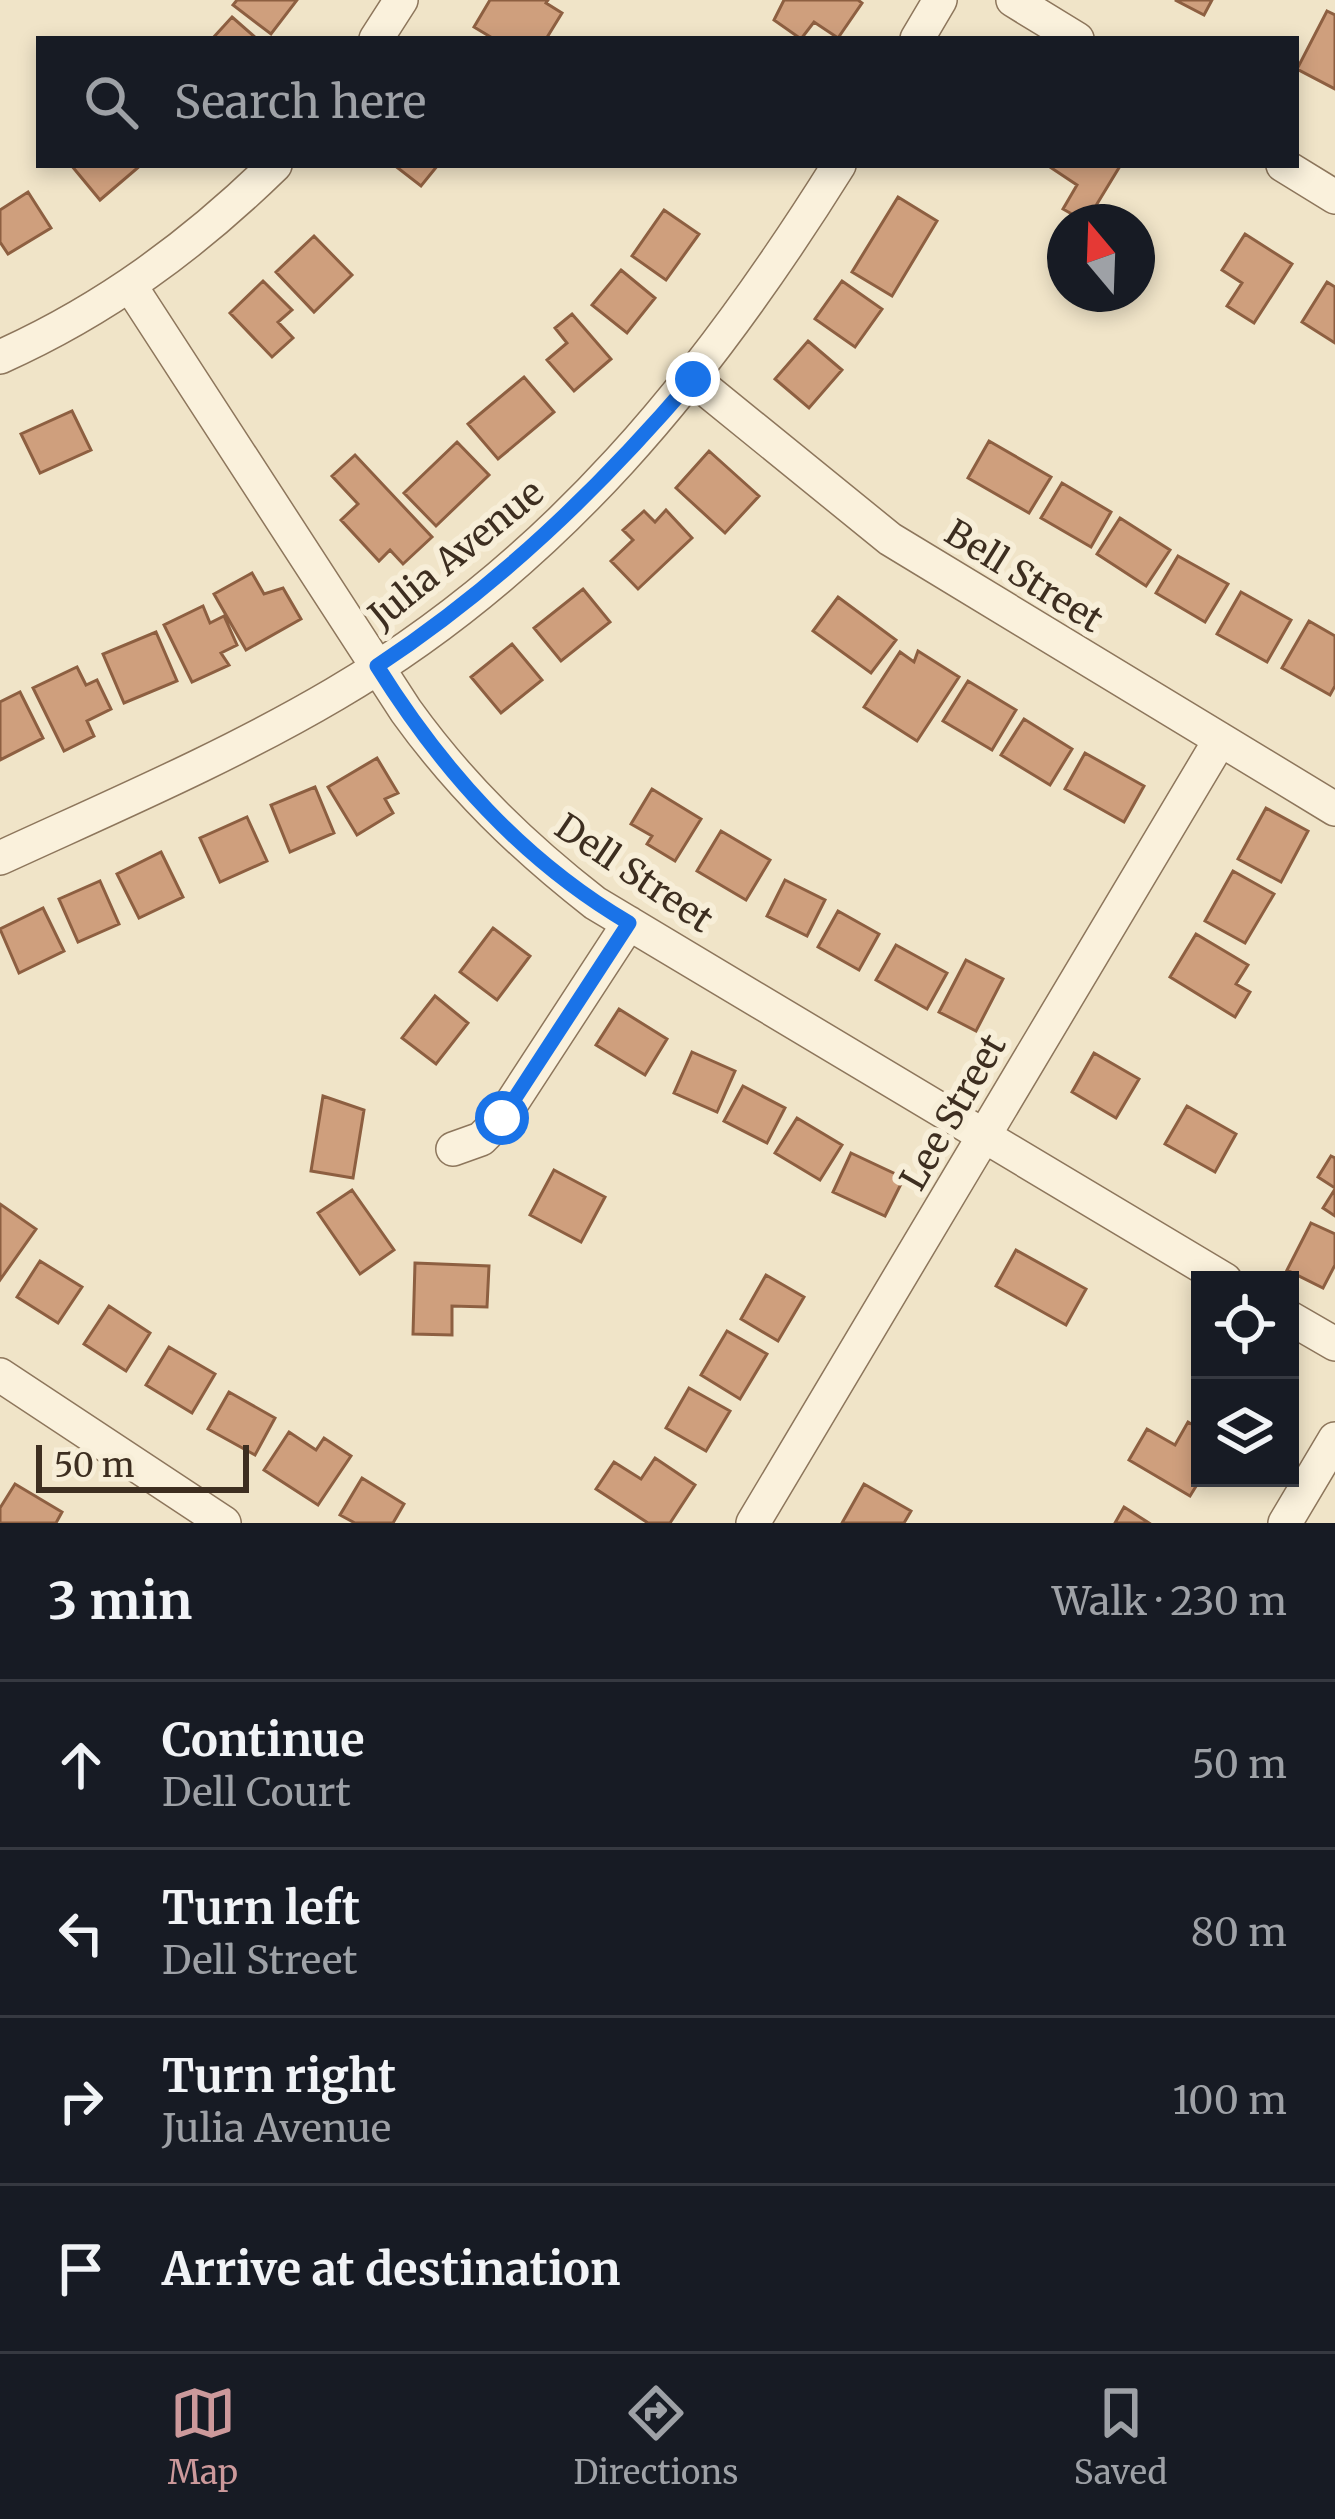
<!DOCTYPE html>
<meta charset="utf-8">
<style>
:root{--surface:#171b24;--page:#242831;--text:#f1f3f6;--muted:#9ea1a6;--line:#363941;--accent:#cc999b}
body{margin:0;font-family:Merriweather,serif;background:var(--page);color:var(--text)}
.controls{position:absolute;right:36px;bottom:36px;display:grid;overflow:hidden;border-radius:0px;box-shadow:0 6px 18px #0003}
.controls button{width:108px;height:108px;display:grid;place-items:center;padding:0;border:0;border-bottom:3px solid var(--line);background:var(--surface);color:var(--text);font:60px sans-serif}
.compass{position:absolute;left:1047px;top:204px;width:108px;height:108px;border-radius:50%;background:var(--surface);box-shadow:0 6px 18px #0003;rotate:341deg}
.scale{position:absolute;left:36px;bottom:30px;width:213px;box-sizing:border-box;padding-left:12px;border:6px solid #3d2e20;border-top:0;font-size:33px;line-height:42px;white-space:nowrap;color:#3d2e20;-webkit-text-stroke:9px #f7eed8;paint-order:stroke}
.stop{position:absolute;width:36px;height:36px;margin:-27px;border:9px solid #1a73e8;border-radius:50%;background:#fff}
.stop.end{background:#1a73e8;border-color:#fff;box-shadow:0 3px 12px #0008}
.list{margin:0;padding:0;list-style:none}
h2{display:flex;justify-content:space-between;align-items:center;height:156px;margin:0;padding:0 48px;font-size:51px}
h2 small{font-size:39px;font-weight:400;color:var(--muted)}
.list li{display:grid;grid-template-columns:78px 1fr auto;gap:36px;align-items:center;box-sizing:border-box;height:168px;padding:0 48px;border-top:3px solid var(--line)}
.list b{display:block;font-size:45px;white-space:nowrap}
.list p{margin:0;font-size:39px;white-space:nowrap;color:var(--muted)}
.list em{font-size:39px;font-style:normal;color:var(--muted)}
.icon{flex:none;width:66px;height:66px;fill:none;stroke:currentColor;stroke-width:2;stroke-linecap:round;stroke-linejoin:round}
.map{position:relative;flex:none;width:1335px;height:1523px;overflow:hidden}
.search{position:absolute;background:var(--surface);box-shadow:0 6px 18px #0003;left:36px;right:36px;top:36px;height:132px;display:flex;align-items:center;gap:30px;box-sizing:border-box;padding:0 42px;border-radius:0px;color:var(--muted);font-size:45px}
.sheet{height:828px;background:var(--surface)}
nav{display:flex;justify-content:space-around;align-items:center;box-sizing:border-box;height:168px;border-top:3px solid var(--line);background:var(--surface);font-size:33px;color:var(--muted)}
nav a{display:grid;justify-items:center;gap:6px}
nav .on{color:var(--accent)}
.map>svg:first-child{display:block}
.building{fill:#cf9f7d;stroke:#8d5f41;stroke-width:3}
.lines{fill:none;stroke-linecap:round;stroke-linejoin:round}
.minor-casing{stroke:#8d765c;stroke-width:36}
.minor{stroke:#faf1dc;stroke-width:33}
.route{stroke:#1a73e8;stroke-width:15}
.labels{text-anchor:middle;dominant-baseline:central;stroke-width:12;stroke-linejoin:round;paint-order:stroke}
.street-label{font-size:36px;fill:#3d2e20;stroke:#f7eed8}
</style>
<div class="map">
<svg width="1335" height="1523" viewBox="0 0 1335 1523">
<rect width="100%" height="100%" fill="#f0e4c8"/>
<path class="building" d="M237 0H297L271 34 233 5Z
M490 0H548L546 3 562 13 546 39H494L474 27Z
M784 0H858L862 3 838 38 814 22 801 39 774 20Z
M1175 0H1212L1204 15Z
M1327 11 1335 15V89L1297 69Z
M232 17 257 39H212Z
M71 165H141L100 200Z
M394 165H438L421 186Z
M1047 165H1118L1120 166 1086 222 1063 209 1077 185Z
M28 192 51 228 8 254 0 242V210Z
M898 197 937 221 892 296 852 272Z
M664 210 699 234 666 280 632 256Z
M1245 234 1292 264 1254 323 1227 306 1242 283 1222 270Z
M314 236 352 275 314 312 276 272Z
M621 270 655 298 627 333 592 305Z
M263 281 292 310 278 322 293 338 272 357 230 313Z
M842 281 882 309 855 347 815 319Z
M1327 282 1335 287V343L1302 322Z
M572 314 611 359 574 391 547 360 567 343 555 328Z
M808 341 842 370 809 408 775 379Z
M524 377 554 412 498 459 468 424Z
M72 411 91 450 40 473 21 434Z
M989 441 1051 477 1029 513 968 478Z
M457 442 489 475 436 526 404 493Z
M709 451 759 496 725 533 676 488Z
M355 455 432 537 403 564 390 550 379 561 341 520 358 504 332 476Z
M1062 483 1111 512 1091 547 1041 518Z
M666 510 692 538 638 589 611 561 633 540 623 530 644 511 655 522Z
M1120 518 1170 550 1146 586 1097 554Z
M1178 556 1228 584 1205 622 1156 593Z
M252 573 264 594 283 588 301 619 246 650 214 594Z
M583 589 610 622 561 661 534 628Z
M1241 592 1291 620 1267 662 1217 634Z
M838 597 896 640 871 673 813 631Z
M203 606 210 623 224 616 237 645 221 653 229 665 192 682 164 625Z
M1309 621 1335 636V686L1330 695 1282 668Z
M156 632 177 681 124 703 103 654Z
M512 644 542 680 501 713 471 677Z
M918 651 959 677 917 741 864 707 900 652 914 662Z
M77 667 86 685 97 680 111 709 87 721 94 736 64 751 33 688Z
M968 681 1016 710 992 750 943 721Z
M20 692 43 738 0 760V702Z
M1024 719 1072 749 1050 785 1001 755Z
M1085 753 1144 786 1124 822 1065 789Z
M377 758 398 793 385 799 393 813 357 835 328 787Z
M315 787 334 833 290 852 271 805Z
M652 789 701 819 675 861 647 844 652 836 631 824Z
M1266 808 1308 831 1281 882 1238 859Z
M247 817 267 861 220 882 200 838Z
M721 831 770 860 746 900 697 871Z
M161 852 183 897 139 918 117 874Z
M1233 871 1274 894 1245 943 1205 921Z
M785 880 825 900 807 936 767 916Z
M100 881 119 924 78 942 59 899Z
M43 908 64 951 19 973 0 929Z
M838 911 879 934 859 970 818 947Z
M493 928 530 956 497 1000 460 972Z
M1196 934 1248 965 1236 984 1250 992 1235 1017 1170 977Z
M896 945 947 973 927 1009 876 980Z
M966 960 1003 979 976 1031 939 1012Z
M435 996 468 1023 436 1064 402 1038Z
M619 1009 667 1039 645 1075 596 1045Z
M692 1052 735 1071 717 1112 674 1093Z
M1094 1053 1139 1079 1116 1118 1072 1092Z
M743 1086 785 1108 767 1143 724 1121Z
M323 1096 364 1110 353 1178 311 1171Z
M1187 1106 1236 1134 1215 1172 1165 1144Z
M797 1118 842 1145 820 1180 775 1153Z
M851 1153 904 1178 885 1216 833 1192Z
M1331 1156 1335 1158V1188L1318 1177Z
M554 1170 605 1197 581 1242 530 1215Z
M1335 1189V1216L1323 1208Z
M352 1190 394 1250 360 1274 318 1213Z
M0 1204 36 1229 0 1280Z
M1311 1223 1335 1234V1265L1323 1288 1287 1270Z
M1016 1250 1086 1289 1066 1325 996 1286Z
M40 1261 82 1287 58 1323 17 1297Z
M415 1263 489 1266 487 1307 452 1306V1335L413 1334Z
M766 1275 804 1297 778 1341 741 1319Z
M109 1306 150 1333 126 1371 84 1344Z
M727 1331 767 1354 740 1399 701 1375Z
M169 1347 215 1374 192 1413 146 1385Z
M689 1388 730 1411 706 1451 666 1428Z
M229 1392 275 1418 255 1455 208 1429Z
M1188 1422 1200 1429 1201 1478 1190 1496 1129 1460 1147 1429 1175 1445Z
M289 1432 316 1450 324 1438 351 1456 318 1505 264 1470Z
M655 1458 695 1485 670 1523H648L596 1489 614 1462 641 1479Z
M362 1478 404 1504 393 1523H355L340 1515Z
M15 1484 62 1512 56 1523H0V1508Z
M864 1484 911 1511 904 1523H842Z
M1124 1507 1149 1523H1115Z"/>
<g class="lines">
<defs>
<path id="minor" d="M1013 0 1077 39
M376 39 401 0
M917 39 940 0
M1283 165 1335 197
M131 287 406 711C460 786 522 846 595 903L1225 1280
M0 357C105 310 193 245 275 165
M693 379 890 539 1335 809
M0 858C113 806 228 757 335 694 555 565 706 378 839 165
M453 1149 481 1139 502 1118 629 923
M1290 1318 1335 1344
M0 1375 224 1523
M753 1523 1220 740
M1285 1523 1335 1439"/>
</defs>
<use href="#minor" class="minor-casing"/>
<use href="#minor" class="minor"/>
</g>
<g class="lines">
<path class="route" d="M502 1118 629 923C522 860 442 770 377 666 498 586 599 489 693 379"/>
</g>
<g class="labels">
<g class="street-label">
<text transform="translate(456 554) rotate(-39)">Julia Avenue</text>
<text transform="translate(1024 576) rotate(32)">Bell Street</text>
<text transform="translate(634 873) rotate(34)">Dell Street</text>
<text transform="translate(953 1112) rotate(-60)">Lee Street</text>
</g>
</g>
</svg>
<div class="controls">
<button><svg class="icon" aria-label="locate" viewBox="0 0 24 24"><circle cx="12" cy="12" r="6"/><path d="M12 2v4M12 18v4M2 12h4M18 12h4"/></svg></button>
<button><svg class="icon" aria-label="layers" viewBox="0 0 24 24"><path d="M12 4l9 5-9 5-9-5zM3 14l9 5 9-5"/></svg></button>
</div>
<svg class="compass" viewBox="-18 -18 36 36"><path d="M0-13l5 13h-10z" fill="#e53935"/><path d="M0 13l5-13h-10z" fill="#9ea1a6"/></svg>
<div class="scale">50 m</div>
<div class="stop" style="left:502px;top:1118px"></div>
<div class="stop end" style="left:693px;top:379px"></div>
<div class="search"><svg class="icon" aria-label="search" viewBox="0 0 24 24"><circle cx="10" cy="10" r="6"/><path d="M15 15l6 6"/></svg>Search here</div>
</div>
<section class="sheet">
<h2>3 min<small>Walk · 230 m</small></h2>
<ul class="list">
<li><svg class="icon" aria-label="ahead" viewBox="0 0 24 24"><path d="M12 20V5M6 11l6-6 6 6"/></svg><div><b>Continue</b><p>Dell Court</p></div><em>50 m</em></li>
<li><svg class="icon" aria-label="left" viewBox="0 0 24 24"><path d="M17 20v-9H6M10 6l-5 5 5 5"/></svg><div><b>Turn left</b><p>Dell Street</p></div><em>80 m</em></li>
<li><svg class="icon" aria-label="right" viewBox="0 0 24 24"><path d="M7 20v-9h11M14 6l5 5-5 5"/></svg><div><b>Turn right</b><p>Julia Avenue</p></div><em>100 m</em></li>
<li><svg class="icon" aria-label="arrive" viewBox="0 0 24 24"><path d="M6 21V4h12l-3 4 3 4H6"/></svg><div><b>Arrive at destination</b></div></li>
</ul>
</section>
<nav>
<a class="on"><svg class="icon" aria-label="map" viewBox="0 0 24 24"><path d="M3 6l6-2 6 2 6-2v14l-6 2-6-2-6 2zM9 4v14M15 6v14"/></svg>Map</a>
<a><svg class="icon" aria-label="directions" viewBox="0 0 24 24"><path d="M12 3l9 9-9 9-9-9zM9 14v-3h6M13 9l2 2-2 2"/></svg>Directions</a>
<a><svg class="icon" aria-label="saved" viewBox="0 0 24 24"><path d="M7 4h10v16l-5-4-5 4z"/></svg>Saved</a>
</nav>
